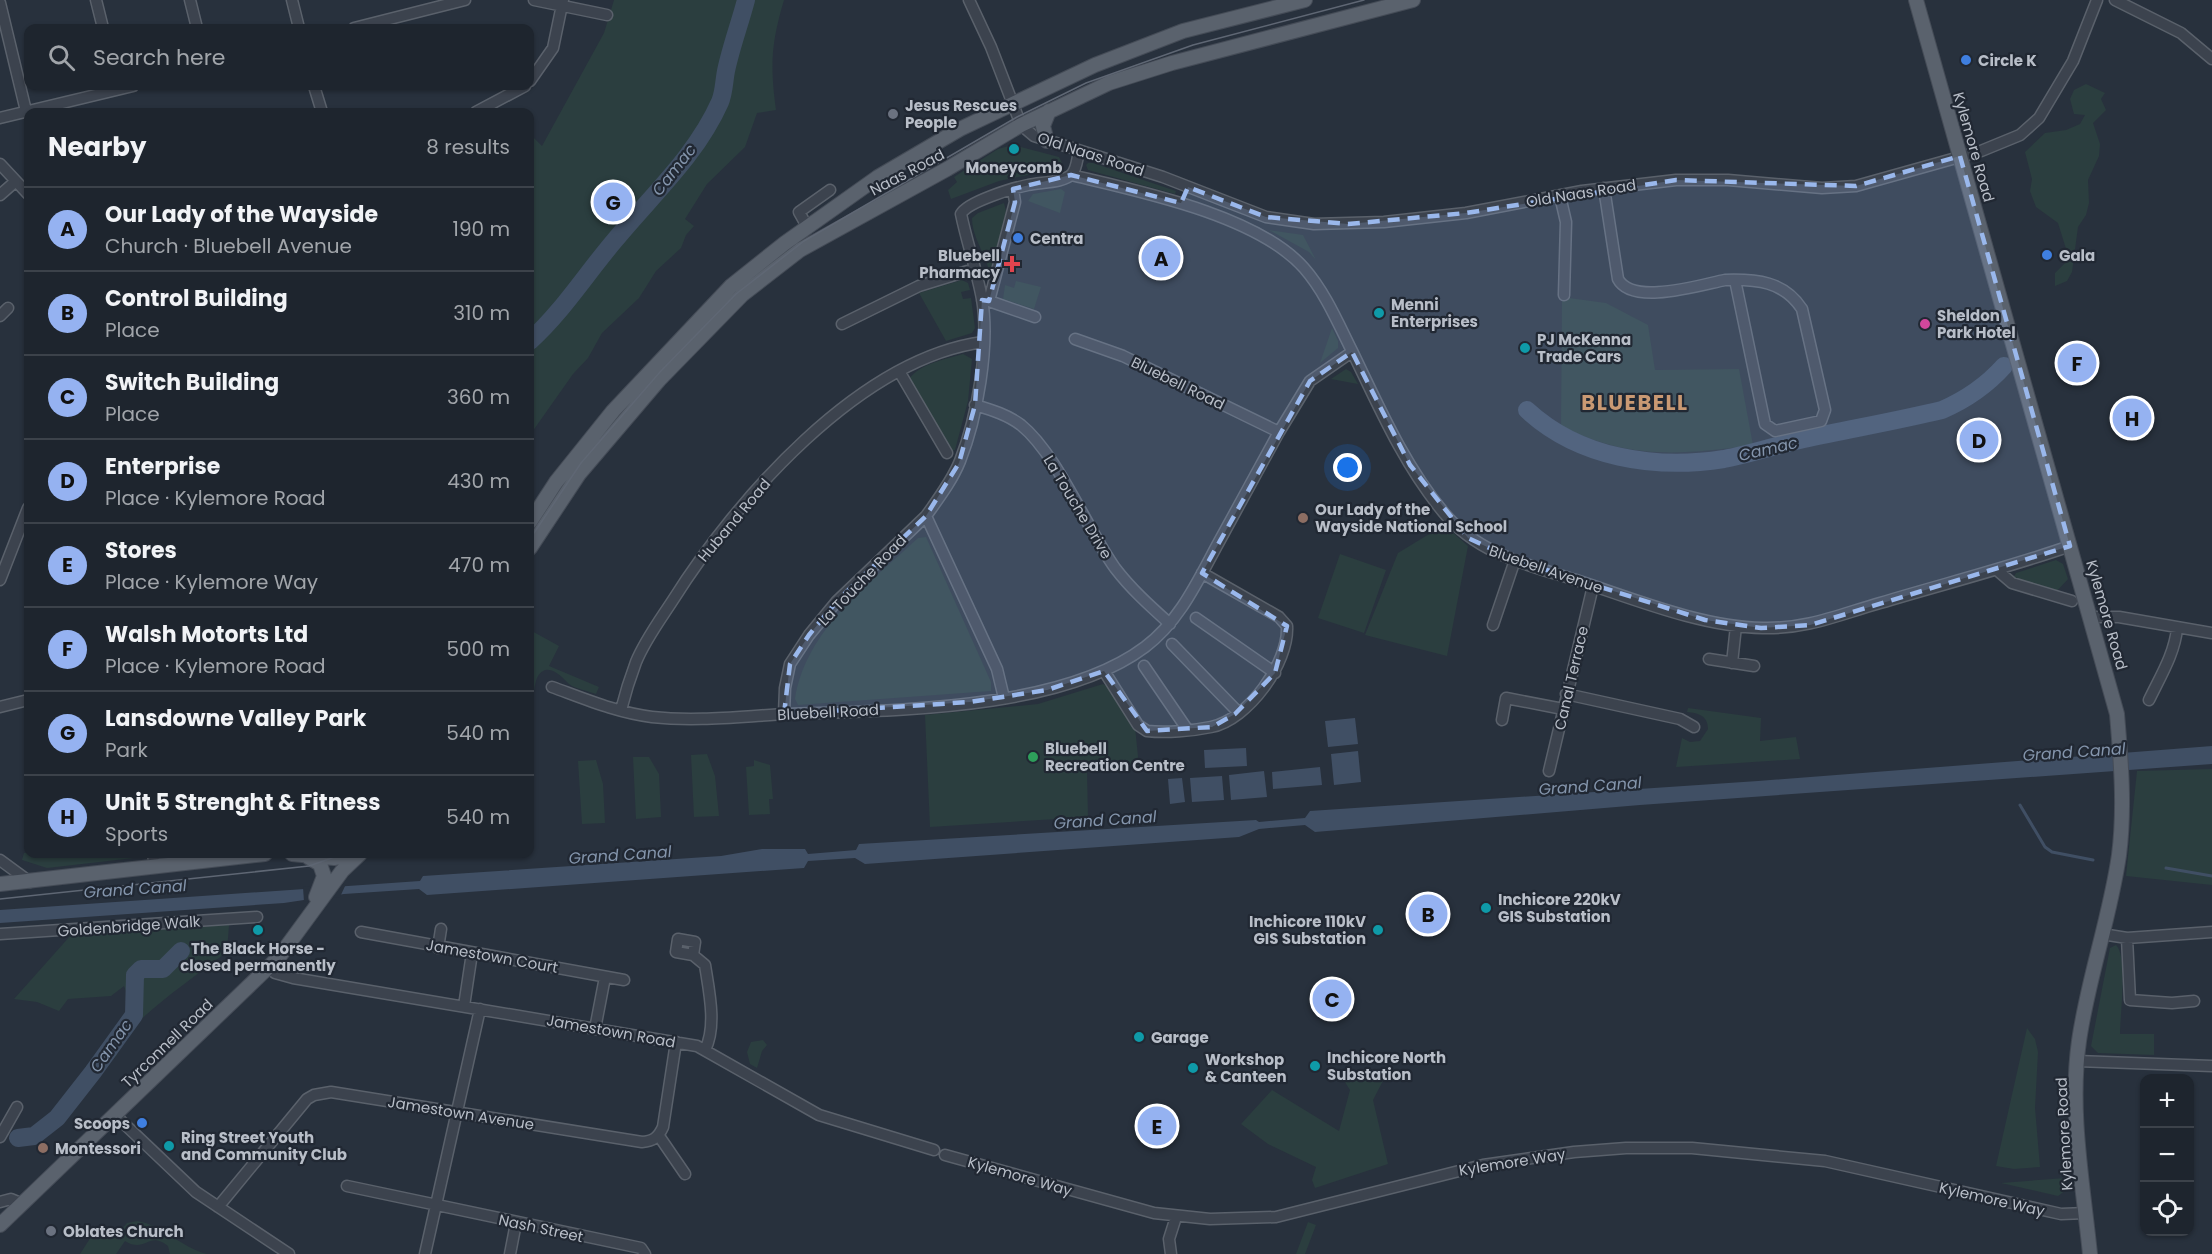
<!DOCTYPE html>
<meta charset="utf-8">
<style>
:root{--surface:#1e252e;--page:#262d36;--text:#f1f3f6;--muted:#a1a5aa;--line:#3c424a;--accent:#95b2f1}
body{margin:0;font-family:Poppins,sans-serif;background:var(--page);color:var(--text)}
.controls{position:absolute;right:18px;bottom:18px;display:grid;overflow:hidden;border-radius:12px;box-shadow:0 2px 4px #0004}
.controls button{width:54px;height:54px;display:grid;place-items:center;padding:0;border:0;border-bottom:2px solid var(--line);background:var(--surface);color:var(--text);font:30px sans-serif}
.you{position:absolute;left:1348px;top:468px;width:21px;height:21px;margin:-15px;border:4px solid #fff;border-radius:50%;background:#1a73e8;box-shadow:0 0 0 9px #1a73e833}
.badge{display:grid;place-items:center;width:39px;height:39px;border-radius:50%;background:var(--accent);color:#111;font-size:20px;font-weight:700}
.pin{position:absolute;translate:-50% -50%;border:3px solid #fff;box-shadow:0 2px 6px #0006}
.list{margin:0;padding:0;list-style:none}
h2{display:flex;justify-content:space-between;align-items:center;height:78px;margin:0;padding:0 24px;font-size:26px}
h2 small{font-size:20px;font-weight:400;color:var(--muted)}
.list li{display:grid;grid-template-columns:39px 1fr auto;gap:18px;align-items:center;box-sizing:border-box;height:84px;padding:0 24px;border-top:2px solid var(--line)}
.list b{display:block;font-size:22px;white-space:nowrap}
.list p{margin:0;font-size:20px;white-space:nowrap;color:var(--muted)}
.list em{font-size:20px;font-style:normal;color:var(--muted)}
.icon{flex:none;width:33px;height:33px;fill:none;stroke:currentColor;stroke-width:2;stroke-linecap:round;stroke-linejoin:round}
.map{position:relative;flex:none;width:2212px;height:1254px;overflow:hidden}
.search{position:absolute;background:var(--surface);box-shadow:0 2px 4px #0004;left:24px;top:24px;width:510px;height:66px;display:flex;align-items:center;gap:15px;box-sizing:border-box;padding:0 21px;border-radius:12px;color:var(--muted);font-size:22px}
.panel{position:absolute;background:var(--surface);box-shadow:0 2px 4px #0004;left:24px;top:108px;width:510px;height:750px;border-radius:12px}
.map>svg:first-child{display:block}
.green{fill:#2b3e3f}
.water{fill:#404f64}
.pier{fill:#28313d}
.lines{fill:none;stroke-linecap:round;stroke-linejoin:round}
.stream{stroke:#404f64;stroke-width:3}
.river{stroke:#404f64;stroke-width:18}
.minor-casing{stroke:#5a616b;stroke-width:13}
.major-casing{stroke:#454c57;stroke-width:16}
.minor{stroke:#3c434e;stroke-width:10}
.major{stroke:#5a626d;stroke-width:14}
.tram{stroke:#5f6774;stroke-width:1.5}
.marked{fill:#9ab8ec;fill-opacity:0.2;stroke:#9ab8ec;stroke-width:4.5;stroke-dasharray:12 8;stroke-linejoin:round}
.shop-dot{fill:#3f7fe0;stroke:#212833;stroke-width:2}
.worship-dot{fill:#6b7280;stroke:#212833;stroke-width:2}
.culture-dot{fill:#0f9aa8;stroke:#212833;stroke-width:2}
.health-dot{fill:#e0444e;stroke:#212833;stroke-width:2}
.hotel-dot{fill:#d1479c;stroke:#212833;stroke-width:2}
.education-dot{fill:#8d6e63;stroke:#212833;stroke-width:2}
.leisure-dot{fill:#2e9e5b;stroke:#212833;stroke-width:2}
.labels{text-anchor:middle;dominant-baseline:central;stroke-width:4.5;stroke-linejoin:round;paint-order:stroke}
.poi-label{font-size:15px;font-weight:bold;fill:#b8bec8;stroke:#212833;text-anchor:start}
.street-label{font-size:15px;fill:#b8bec8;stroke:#212833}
.water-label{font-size:16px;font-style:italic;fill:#8495ac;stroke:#212833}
.district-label{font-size:21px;font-weight:bold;letter-spacing:1.5px;fill:#c99973;stroke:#212833}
</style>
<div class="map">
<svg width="2212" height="1254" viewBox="0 0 2212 1254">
<rect width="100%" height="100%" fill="#28313d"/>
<path class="green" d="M614 0H784C771 44 770 65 776 110L757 113 745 147 707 184 685 219 694 226 686 235 681 248 656 271 639 298 602 333 588 358 573 374 530 435V134L542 146 604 33Z
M2086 84 2105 93 2101 99 2106 110 2093 123 2100 144 2099 156 2088 180 2089 203 2086 215 2078 227 2072 272 2067 281 2055 286V273L2065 263 2067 252 2058 223 2036 207 2030 191 2032 179 2025 152 2045 133 2066 130 2080 124 2085 115 2074 114 2070 99 2074 90Z
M1009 146H1017L1059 157 1063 165 1056 169 999 181 951 199 948 190 957 182 954 177 998 149Z
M1088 163H1093L1176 191 1175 194 1088 170 1086 165Z
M1061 189 1065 192 1060 213 1028 201 1033 194Z
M1004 203 1006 211 992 269 989 270C984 252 972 236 972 218L978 213Z
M1269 230 1303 235 1316 260 1309 252Z
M962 280 968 283 970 290 961 292 963 299 971 298 975 328 972 333 946 341 919 293Z
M1016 281 1041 287 1034 309 1003 299 1005 285 1014 288Z
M1562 297 1606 303 1648 325 1655 370 1739 369 1753 445C1680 455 1629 460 1561 426Z
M1332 328 1338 341V348L1320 363Z
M963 354 972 359 968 401 955 450 951 451 909 379C920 364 945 359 963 354Z
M1346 369 1351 372 1358 384 1331 379Z
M1444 525 1468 546 1447 656 1365 635 1398 553Z
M926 537 991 682V691L798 705 795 699C806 629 869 584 918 538Z
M1340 554 1386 570 1364 633 1318 618Z
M2056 560 2063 564 2068 579 2057 591 2013 578 2016 573Z
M530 630 559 646 549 666 599 687 596 694C589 691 575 689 569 684 562 677 548 661 538 676 534 682 534 698 530 708Z
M1103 684 1108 687 1135 727 1139 766 1087 771 1088 817 930 827 925 715 1038 704Z
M1688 708 1761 718 1760 741 1796 737 1800 759 1676 767 1682 738 1690 742 1700 741 1708 729C1708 716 1699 713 1687 712Z
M707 754 715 776 719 816 694 817 691 755Z
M633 757H649L659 774 661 817 636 819Z
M596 760 603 784 605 823 582 824 578 761Z
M754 760 770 765 773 799H769L770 814 749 815 746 767 754 766Z
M2212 769V885L2126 876 2137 771Z
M28 852V854H141L134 858 47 868 22 860 24 853Z
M229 925 227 952C189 981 148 1008 117 1044V1055L81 1093 72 1091 135 999 127 994 124 986 111 996 68 999 59 1011 37 1002 14 999 71 935Z
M2116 945C2128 956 2120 1016 2120 1034H2154V1055L2098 1053 2091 1046 2110 948Z
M2027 1028 2035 1039 2038 1052 2035 1108 2040 1167 2014 1169 1996 1166Z
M763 1040 767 1045 762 1051 757 1068 750 1064 747 1052 751 1042Z
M1379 1071 1385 1077 1373 1100 1388 1164 1315 1188 1312 1180 1316 1167 1268 1144 1241 1124 1272 1090 1339 1131 1350 1090 1343 1079Z
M2065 1178 2066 1190 2058 1196 2001 1183Z
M137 1221C163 1225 182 1248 207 1254H170L168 1246C148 1230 146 1254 125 1241L116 1254H80L98 1226 120 1231 127 1223Z
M1308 1222 1316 1225 1305 1254H1296Z"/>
<path class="water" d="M1355 718 1358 744 1328 747 1325 721Z
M2212 746V764L1640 805 1315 832 1305 825 1259 829 1239 837 865 864 855 858 808 861 804 868 427 895 419 889 344 894 284 903 0 923V910L420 881 423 876 721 856 762 849H805L808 854 856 850 859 844 1256 820 1259 822 1305 818 1310 811 1758 781Z
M1246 748 1247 766 1205 768 1204 750Z
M1358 751 1361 782 1334 785 1331 754Z
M1320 767 1322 785 1273 789 1272 772Z
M1264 771 1267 797 1231 800 1229 775Z
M1222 776 1224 800 1192 802 1190 778Z
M1182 778 1185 802 1170 804 1168 779Z"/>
<path class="pier" d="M346 884 340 897 304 902 303 887Z"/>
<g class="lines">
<path class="stream" d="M2020 805 2045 847 2052 852 2093 860
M2166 868 2212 876"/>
<path class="river" d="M530 341C563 311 586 274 615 240 652 195 696 156 720 102 724 93 724 81 726 71 731 47 740 23 746 0
M1527 410C1579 458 1655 470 1724 459 1751 454 1777 445 1804 439 1850 429 1896 421 1942 410 1965 400 1987 385 2004 366
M18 1138 34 1136 57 1118 93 1072 134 1015 135 975 141 969H163L181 951"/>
<defs>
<path id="minor" d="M96 0 103 28
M190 0 197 28
M292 0 299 28
M534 0 607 15
M969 0 991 47 1021 125 1034 136 1163 177 1266 217 1314 224 1384 222 1466 213 1582 191 1676 180H1728L1822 188 1856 186 1981 151 2020 135 2039 118 2073 61 2097 0
M2115 0 2181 33 2212 59
M0 3 26 111
M354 28 465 0
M530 81 553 48 563 0
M314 86 322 112
M476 112 525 86
M0 118 133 86
M0 164 28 194
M1071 175C1138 191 1257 215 1304 268 1325 292 1338 323 1352 351 1379 407 1404 465 1444 513 1478 554 1528 565 1576 580 1634 599 1702 627 1763 628 1807 629 1838 615 1880 603 1943 584 2007 568 2070 546
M1604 188 1618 279C1632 306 1700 285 1725 280 1756 279 1784 281 1802 309L1825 410 1821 421 1775 431 1765 424 1735 280
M0 195 16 181
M1560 196 1566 222 1564 295
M808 228 799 212 830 190
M982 300 989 301 1015 202 1013 189
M989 301 1035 317
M0 316 8 308
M842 324 919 286 974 269
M899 371 947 453
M975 405C992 410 1008 415 1021 425 1057 454 1087 529 1115 568 1131 589 1150 606 1170 624
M1279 432 1310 381 1352 352
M1998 571 2012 583 2072 601
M0 580 28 508
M2091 617H2119L2212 633
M1196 618 1275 673
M1493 625 1515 560
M1172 644 1238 712
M1709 659 1754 666
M1732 663 1736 626
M1144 666 1187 729
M1104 671 1138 725 1147 731C1166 733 1192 731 1211 727 1248 720 1289 663 1287 626L1279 617 1202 573
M552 687C585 699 618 713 652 717 698 722 743 716 788 714 893 710 1060 711 1145 647 1181 620 1199 578 1220 540 1240 504 1259 468 1279 432L1123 356 1075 339
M1566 694 1680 719 1694 727
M1004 698 997 669 926 516C938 499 952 481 960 461 977 418 990 346 982 299 977 271 967 243 961 214 967 202 1013 188 1028 185 1040 182 1064 183 1072 174 1077 168 1077 159 1079 152
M2149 700C2160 677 2175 653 2177 628
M0 707 28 700
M621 710C625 694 630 678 636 662 645 640 660 620 673 600 737 499 859 359 983 342
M784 714 785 688 790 664 809 635 837 601 926 516
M1502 720 1506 698 1563 709
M1549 771 1593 586
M153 854 155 867
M0 860 30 882
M361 932 624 980
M0 934 257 917
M2102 934 2127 938 2212 932
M2127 938 2130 1000 2172 1003 2194 1001
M678 939 695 942 693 955 676 952Z
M438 948 441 929
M693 955 705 965C709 991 717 1026 705 1050
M269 968 275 973 293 978 697 1046 819 1115 934 1150
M464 1006 472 953
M595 1029 605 977
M2077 1061 2212 1066
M116 1116 196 1192 289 1254
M659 1136 685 1174
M0 1137 17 1107
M945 1155 1154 1213 1210 1219 1276 1217 1483 1165 1574 1152 1626 1148H1692L1825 1161 2061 1214 2086 1213
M347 1186 641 1248 645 1254
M0 1202 11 1199 23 1204
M218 1207 307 1099 314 1095 331 1092 642 1142C653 1141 658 1138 663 1127L676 1042
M425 1254 480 1009
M510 1254 516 1223
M1171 1254 1169 1239 1176 1217"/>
<path id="major" d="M1916 0 2117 714C2121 761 2125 808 2119 855 2110 918 2088 978 2079 1041 2069 1111 2083 1184 2090 1254
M1047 141 1043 126 1049 111
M530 522 556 482 613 411 731 286 785 243 878 177 960 129 1095 65 1183 31 1305 0
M530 548 579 474 659 380 742 295 800 250 947 169 1021 125 1109 83 1172 63 1413 0
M292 854 334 858 357 854
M308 857 320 864 324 876 316 897
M0 884 265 854
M0 1225 279 957 342 871 360 854"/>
</defs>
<use href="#minor" class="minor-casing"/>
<use href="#major" class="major-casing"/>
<use href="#minor" class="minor"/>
<use href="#major" class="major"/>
<path class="tram" d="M530 539 581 463 660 372 736 294 804 241 1017 117 1086 83 1193 45 1364 0
M0 899 309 866 343 854"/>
</g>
<path class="marked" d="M1960 156 2070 546 1810 625 1761 628 1705 620 1515 560 1468 538 1410 465 1352 352 1310 381 1202 573 1287 626 1275 673 1235 714 1212 727 1147 731 1104 671 1047 690 970 702 784 714 790 664 809 635 837 601 926 516 959 463 975 405 982 300 989 301 1015 202 1013 189 1071 175 1181 203 1188 187 1266 217 1348 224 1466 213 1676 180 1856 186Z"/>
<g class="shop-dot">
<circle cx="1966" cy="60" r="6"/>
<circle cx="1018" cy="238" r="6"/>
<circle cx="2047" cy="255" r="6"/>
<circle cx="142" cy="1123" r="6"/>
</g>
<g class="worship-dot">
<circle cx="893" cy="114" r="6"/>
<circle cx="51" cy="1231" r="6"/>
</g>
<g class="culture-dot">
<circle cx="1014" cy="149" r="6"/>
<circle cx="1379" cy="313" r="6"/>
<circle cx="1525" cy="348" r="6"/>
<circle cx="1486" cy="908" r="6"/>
<circle cx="258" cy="930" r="6"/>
<circle cx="1378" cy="930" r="6"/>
<circle cx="1139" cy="1037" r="6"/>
<circle cx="1315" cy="1066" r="6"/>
<circle cx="1193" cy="1068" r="6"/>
<circle cx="169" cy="1146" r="6"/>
</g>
<path class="health-dot" d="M1009 255h6v6h6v6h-6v6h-6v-6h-6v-6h6z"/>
<circle class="hotel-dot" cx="1925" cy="324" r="6"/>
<g class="education-dot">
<circle cx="1303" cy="518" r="6"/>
<circle cx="43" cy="1148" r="6"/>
</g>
<circle class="leisure-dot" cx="1033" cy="757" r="6"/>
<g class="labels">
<g class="poi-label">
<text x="1978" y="60">Circle K</text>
<text x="905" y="105">Jesus Rescues<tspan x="905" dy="17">People</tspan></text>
<text x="1014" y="167" text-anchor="middle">Moneycomb</text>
<text x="1030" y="238">Centra</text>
<text x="1000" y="255" text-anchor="end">Bluebell<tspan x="1000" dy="17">Pharmacy</tspan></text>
<text x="2059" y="255">Gala</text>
<text x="1391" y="304">Menni<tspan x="1391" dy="17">Enterprises</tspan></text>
<text x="1937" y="315">Sheldon<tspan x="1937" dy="17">Park Hotel</tspan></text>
<text x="1537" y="339">PJ McKenna<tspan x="1537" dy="17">Trade Cars</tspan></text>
<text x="1315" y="509">Our Lady of the<tspan x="1315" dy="17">Wayside National School</tspan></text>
<text x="1045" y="748">Bluebell<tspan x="1045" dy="17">Recreation Centre</tspan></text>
<text x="1498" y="899">Inchicore 220kV<tspan x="1498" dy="17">GIS Substation</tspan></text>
<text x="1366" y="921" text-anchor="end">Inchicore 110kV<tspan x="1366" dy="17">GIS Substation</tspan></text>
<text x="258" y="948" text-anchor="middle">The Black Horse -<tspan x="258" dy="17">closed permanently</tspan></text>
<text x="1151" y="1037">Garage</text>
<text x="1327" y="1057">Inchicore North<tspan x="1327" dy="17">Substation</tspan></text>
<text x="1205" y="1059">Workshop<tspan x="1205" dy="17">&amp; Canteen</tspan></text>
<text x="130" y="1123" text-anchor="end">Scoops</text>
<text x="181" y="1137">Ring Street Youth<tspan x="181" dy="17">and Community Club</tspan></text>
<text x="55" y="1148">Montessori</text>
<text x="63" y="1231">Oblates Church</text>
</g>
<g class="street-label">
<text transform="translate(1974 147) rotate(74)">Kylemore Road</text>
<text transform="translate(1091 154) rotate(18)">Old Naas Road</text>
<text transform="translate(907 172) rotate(-28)">Naas Road</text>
<text transform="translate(1581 193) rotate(-9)">Old Naas Road</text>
<text transform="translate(1178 383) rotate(26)">Bluebell Road</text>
<text transform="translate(1078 507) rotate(59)">La Touche Drive</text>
<text transform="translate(734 520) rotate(-50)">Huband Road</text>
<text transform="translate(1546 569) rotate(19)">Bluebell Avenue</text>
<text transform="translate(862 580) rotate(-46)">La Touche Road</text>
<text transform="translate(2107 615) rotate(74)">Kylemore Road</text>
<text transform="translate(1571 678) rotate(-77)">Canal Terrace</text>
<text transform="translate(828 712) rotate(-3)">Bluebell Road</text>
<text transform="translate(129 926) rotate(-4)">Goldenbridge Walk</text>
<text transform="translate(492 956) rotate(10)">Jamestown Court</text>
<text transform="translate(611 1031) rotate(10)">Jamestown Road</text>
<text transform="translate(167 1043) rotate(-44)">Tyrconnell Road</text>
<text transform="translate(461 1113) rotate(9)">Jamestown Avenue</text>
<text transform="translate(2064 1134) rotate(-93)">Kylemore Road</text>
<text transform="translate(1512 1162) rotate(-9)">Kylemore Way</text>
<text transform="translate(1020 1176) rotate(16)">Kylemore Way</text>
<text transform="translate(1992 1199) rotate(13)">Kylemore Way</text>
<text transform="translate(541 1228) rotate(12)">Nash Street</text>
</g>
<g class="water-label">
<text transform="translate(674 170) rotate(-52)">Camac</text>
<text transform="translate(1768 449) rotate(-13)">Camac</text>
<text transform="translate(2074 752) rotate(-4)">Grand Canal</text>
<text transform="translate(1590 786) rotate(-4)">Grand Canal</text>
<text transform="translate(1105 820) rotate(-4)">Grand Canal</text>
<text transform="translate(620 855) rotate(-4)">Grand Canal</text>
<text transform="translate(135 889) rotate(-4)">Grand Canal</text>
<text transform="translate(111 1046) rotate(-55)">Camac</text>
</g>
<g class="district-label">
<text x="1635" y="402">BLUEBELL</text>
</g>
</g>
</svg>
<div class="controls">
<button>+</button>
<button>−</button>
<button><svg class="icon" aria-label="locate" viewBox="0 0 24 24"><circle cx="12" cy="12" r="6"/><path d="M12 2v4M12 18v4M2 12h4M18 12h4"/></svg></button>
</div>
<div class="you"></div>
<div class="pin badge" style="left:1161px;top:258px">A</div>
<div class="pin badge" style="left:1428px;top:914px">B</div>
<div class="pin badge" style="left:1332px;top:999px">C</div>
<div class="pin badge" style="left:1979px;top:440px">D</div>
<div class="pin badge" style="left:1157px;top:1126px">E</div>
<div class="pin badge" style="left:2077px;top:363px">F</div>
<div class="pin badge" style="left:613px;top:202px">G</div>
<div class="pin badge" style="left:2132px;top:418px">H</div>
<div class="search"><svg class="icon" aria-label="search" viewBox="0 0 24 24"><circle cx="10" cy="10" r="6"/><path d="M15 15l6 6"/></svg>Search here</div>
<section class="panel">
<h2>Nearby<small>8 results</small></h2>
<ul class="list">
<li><span class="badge">A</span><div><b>Our Lady of the Wayside</b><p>Church · Bluebell Avenue</p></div><em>190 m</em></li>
<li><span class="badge">B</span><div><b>Control Building</b><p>Place</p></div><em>310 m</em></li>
<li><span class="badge">C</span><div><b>Switch Building</b><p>Place</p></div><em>360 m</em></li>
<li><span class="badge">D</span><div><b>Enterprise</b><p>Place · Kylemore Road</p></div><em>430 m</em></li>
<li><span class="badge">E</span><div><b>Stores</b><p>Place · Kylemore Way</p></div><em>470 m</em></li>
<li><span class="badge">F</span><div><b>Walsh Motorts Ltd</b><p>Place · Kylemore Road</p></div><em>500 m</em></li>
<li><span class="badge">G</span><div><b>Lansdowne Valley Park</b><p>Park</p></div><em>540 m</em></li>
<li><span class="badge">H</span><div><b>Unit 5 Strenght &amp; Fitness</b><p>Sports</p></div><em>540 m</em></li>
</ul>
</section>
</div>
